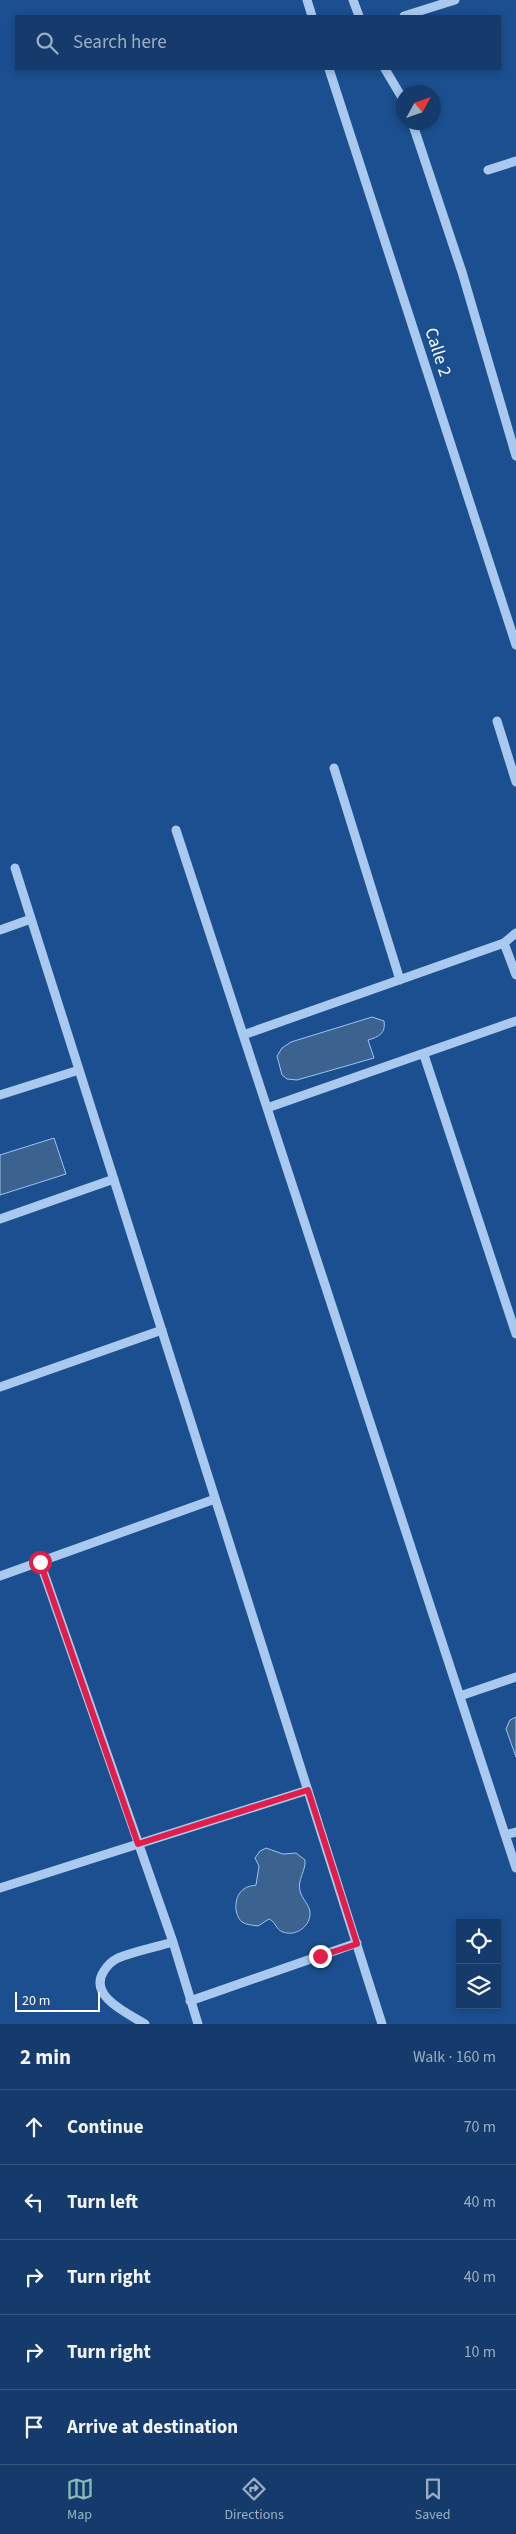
<!DOCTYPE html>
<meta charset="utf-8">
<style>
:root{--surface:#143b6b;--page:#1d4271;--text:#f1f3f6;--muted:#9dadc1;--line:#33557e;--accent:#8bbbb9}
body{margin:0;font-family:"Source Sans 3",sans-serif;background:var(--page);color:var(--text)}
.controls{position:absolute;right:15px;bottom:15px;display:grid;overflow:hidden;border-radius:0px;box-shadow:0 2px 8px #0003}
.controls button{width:45px;height:45px;display:grid;place-items:center;padding:0;border:0;border-bottom:1px solid var(--line);background:var(--surface);color:var(--text);font:25px sans-serif}
.compass{position:absolute;left:396px;top:85px;width:45px;height:45px;border-radius:50%;background:var(--surface);box-shadow:0 2px 8px #0003;rotate:50deg}
.scale{position:absolute;left:15px;bottom:12px;width:85px;box-sizing:border-box;padding-left:5px;border:2px solid #fff;border-top:0;font-size:14px;line-height:18px;white-space:nowrap;color:#fff;-webkit-text-stroke:4px #1b4f8f;paint-order:stroke}
.stop{position:absolute;width:15px;height:15px;margin:-11px;border:4px solid #e11d48;border-radius:50%;background:#fff}
.stop.end{background:#e11d48;border-color:#fff;box-shadow:0 1px 5px #0008}
.list{margin:0;padding:0;list-style:none}
h2{display:flex;justify-content:space-between;align-items:center;height:65px;margin:0;padding:0 20px;font-size:21px}
h2 small{font-size:16px;font-weight:400;color:var(--muted)}
.list li{display:grid;grid-template-columns:32px 1fr auto;gap:15px;align-items:center;box-sizing:border-box;height:75px;padding:0 20px;border-top:1px solid var(--line)}
.list b{display:block;font-size:19px;white-space:nowrap}
.list em{font-size:16px;font-style:normal;color:var(--muted)}
.icon{flex:none;width:28px;height:28px;fill:none;stroke:currentColor;stroke-width:2;stroke-linecap:round;stroke-linejoin:round}
.map{position:relative;flex:none;width:516px;height:2024px;overflow:hidden}
.search{position:absolute;background:var(--surface);box-shadow:0 2px 8px #0003;left:15px;right:15px;top:15px;height:55px;display:flex;align-items:center;gap:12px;box-sizing:border-box;padding:0 18px;border-radius:0px;color:var(--muted);font-size:19px}
.sheet{height:440px;background:var(--surface)}
nav{display:flex;justify-content:space-around;align-items:center;box-sizing:border-box;height:70px;border-top:1px solid var(--line);background:var(--surface);font-size:14px;color:var(--muted)}
nav a{display:grid;justify-items:center;gap:2px}
nav .on{color:var(--accent)}
.map>svg:first-child{display:block}
.water{fill:#3c6290;stroke:#9cc4f0}
.lines{fill:none;stroke-linecap:round;stroke-linejoin:round}
.minor{stroke:#a9c9ee;stroke-width:9}
.route{stroke:#e11d48;stroke-width:6}
.labels{text-anchor:middle;dominant-baseline:central;stroke-width:4;stroke-linejoin:round;paint-order:stroke}
.street-label{font-size:18px;fill:#fff;stroke:#1b4f8f}
</style>
<div class="map">
<svg width="516" height="2024" viewBox="0 0 516 2024">
<rect width="100%" height="100%" fill="#1b4f8f"/>
<path class="water" d="M372 1017 384 1021C386 1033 379 1037 368 1040L374 1058 297 1080 287 1079 282 1075 277 1056 282 1048 291 1042Z
M54 1138 66 1174 0 1195V1155Z
M516 1717V1757L506 1729 510 1720Z
M266 1848 283 1854 296 1853 305 1860C306 1871 297 1880 300 1891 302 1899 309 1904 310 1912 311 1926 296 1937 283 1932 276 1930 276 1922 269 1919L258 1926C253 1925 246 1925 242 1922 233 1914 234 1895 244 1889 247 1886 252 1886 256 1885L259 1866 255 1858 260 1851Z"/>
<g class="lines">
<path class="minor" d="M307 0 312 16
M353 0 359 16
M404 16 455 0
M329 69 516 645
M385 69 404 101
M412 122 462 272 516 456
M488 170 516 161
M497 721 516 782
M334 768 400 980
M176 830 516 1868
M15 868 382 2024
M0 930 31 919
M504 943 516 975
M243 1035 504 943 516 933
M424 1055 516 1334
M0 1095 79 1070
M267 1108 516 1021
M0 1219 114 1179
M0 1387 162 1330
M40 1562 173 1942 198 2024
M0 1576 215 1499
M460 1696 516 1677
M505 1835 516 1832
M0 1888 308 1790
M190 2001 357 1943
M145 2024C129 2014 87 1996 104 1971 107 1966 112 1961 118 1958 135 1951 156 1947 173 1942"/>
</g>
<g class="lines">
<path class="route" d="M40 1562 138 1844 308 1790 357 1944 320 1956"/>
</g>
<g class="labels">
<g class="street-label">
<text transform="translate(438 352) rotate(72)">Calle 2</text>
</g>
</g>
</svg>
<div class="controls">
<button><svg class="icon" aria-label="locate" viewBox="0 0 24 24"><circle cx="12" cy="12" r="6"/><path d="M12 2v4M12 18v4M2 12h4M18 12h4"/></svg></button>
<button><svg class="icon" aria-label="layers" viewBox="0 0 24 24"><path d="M12 4l9 5-9 5-9-5zM3 14l9 5 9-5"/></svg></button>
</div>
<svg class="compass" viewBox="-18 -18 36 36"><path d="M0-13l5 13h-10z" fill="#e53935"/><path d="M0 13l5-13h-10z" fill="#9dadc1"/></svg>
<div class="scale">20 m</div>
<div class="stop" style="left:40px;top:1562px"></div>
<div class="stop end" style="left:320px;top:1956px"></div>
<div class="search"><svg class="icon" aria-label="search" viewBox="0 0 24 24"><circle cx="10" cy="10" r="6"/><path d="M15 15l6 6"/></svg>Search here</div>
</div>
<section class="sheet">
<h2>2 min<small>Walk · 160 m</small></h2>
<ul class="list">
<li><svg class="icon" aria-label="ahead" viewBox="0 0 24 24"><path d="M12 20V5M6 11l6-6 6 6"/></svg><div><b>Continue</b></div><em>70 m</em></li>
<li><svg class="icon" aria-label="left" viewBox="0 0 24 24"><path d="M17 20v-9H6M10 6l-5 5 5 5"/></svg><div><b>Turn left</b></div><em>40 m</em></li>
<li><svg class="icon" aria-label="right" viewBox="0 0 24 24"><path d="M7 20v-9h11M14 6l5 5-5 5"/></svg><div><b>Turn right</b></div><em>40 m</em></li>
<li><svg class="icon" aria-label="right" viewBox="0 0 24 24"><path d="M7 20v-9h11M14 6l5 5-5 5"/></svg><div><b>Turn right</b></div><em>10 m</em></li>
<li><svg class="icon" aria-label="arrive" viewBox="0 0 24 24"><path d="M6 21V4h12l-3 4 3 4H6"/></svg><div><b>Arrive at destination</b></div></li>
</ul>
</section>
<nav>
<a class="on"><svg class="icon" aria-label="map" viewBox="0 0 24 24"><path d="M3 6l6-2 6 2 6-2v14l-6 2-6-2-6 2zM9 4v14M15 6v14"/></svg>Map</a>
<a><svg class="icon" aria-label="directions" viewBox="0 0 24 24"><path d="M12 3l9 9-9 9-9-9zM9 14v-3h6M13 9l2 2-2 2"/></svg>Directions</a>
<a><svg class="icon" aria-label="saved" viewBox="0 0 24 24"><path d="M7 4h10v16l-5-4-5 4z"/></svg>Saved</a>
</nav>
